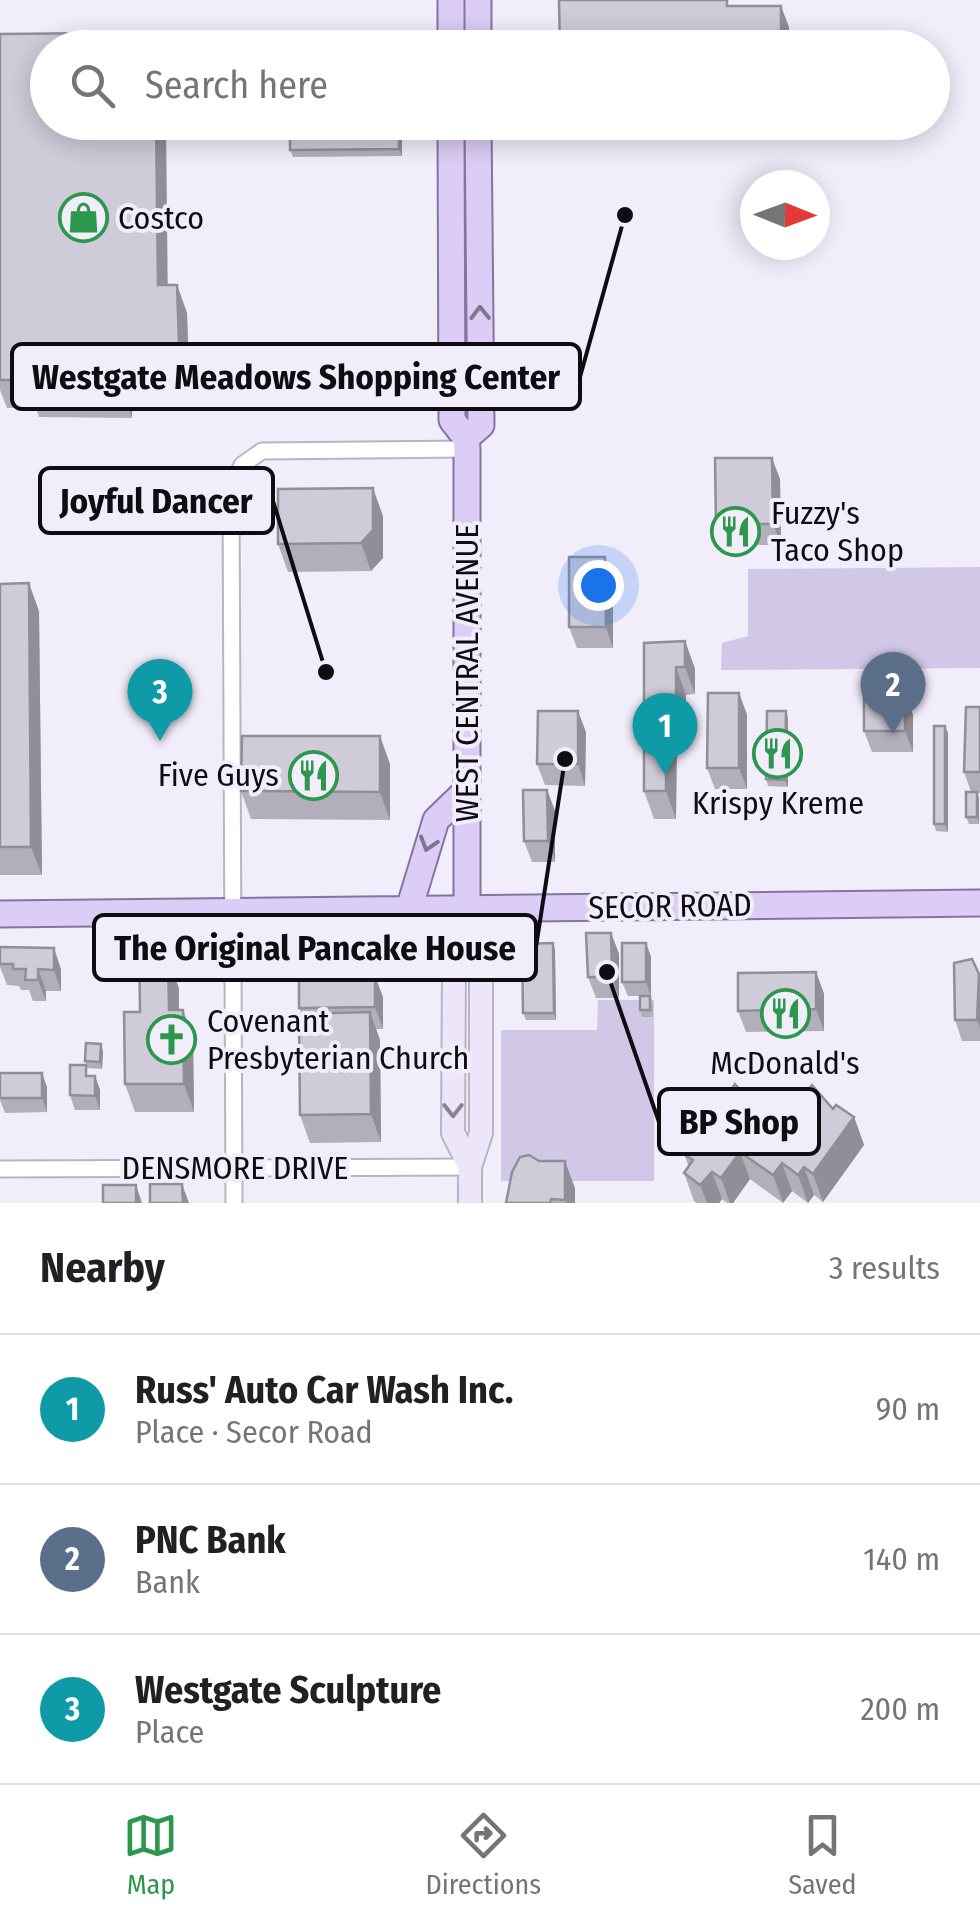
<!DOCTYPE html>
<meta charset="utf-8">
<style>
:root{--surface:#fff;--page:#f2f2f2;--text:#202124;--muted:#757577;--line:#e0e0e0;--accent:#2d974e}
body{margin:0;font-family:"Fira Sans Condensed",sans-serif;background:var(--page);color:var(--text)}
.compass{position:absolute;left:740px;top:170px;width:90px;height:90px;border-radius:50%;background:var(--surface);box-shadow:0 5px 25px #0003;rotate:91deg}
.you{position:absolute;left:598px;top:585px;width:35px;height:35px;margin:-25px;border:8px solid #fff;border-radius:50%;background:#1a73e8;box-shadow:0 0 0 15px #1a73e833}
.badge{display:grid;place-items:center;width:65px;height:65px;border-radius:50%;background:var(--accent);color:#fff;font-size:32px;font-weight:700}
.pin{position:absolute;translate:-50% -82px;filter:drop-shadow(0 2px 5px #0008)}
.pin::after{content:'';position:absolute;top:52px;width:35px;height:30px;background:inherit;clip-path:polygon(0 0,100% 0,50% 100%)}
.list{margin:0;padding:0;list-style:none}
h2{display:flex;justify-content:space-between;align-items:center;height:130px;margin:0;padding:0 40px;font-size:42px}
h2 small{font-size:32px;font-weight:400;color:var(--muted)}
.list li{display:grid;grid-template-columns:65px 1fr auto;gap:30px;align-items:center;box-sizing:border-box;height:150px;padding:0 40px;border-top:2px solid var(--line)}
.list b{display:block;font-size:38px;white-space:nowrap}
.list p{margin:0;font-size:32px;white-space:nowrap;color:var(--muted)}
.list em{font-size:32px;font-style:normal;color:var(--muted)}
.icon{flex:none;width:55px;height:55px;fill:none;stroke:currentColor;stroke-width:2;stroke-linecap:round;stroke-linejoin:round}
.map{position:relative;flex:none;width:980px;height:1203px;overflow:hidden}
.search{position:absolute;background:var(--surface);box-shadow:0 5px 25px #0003;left:30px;right:30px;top:30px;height:110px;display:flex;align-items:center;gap:25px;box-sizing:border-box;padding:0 35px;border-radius:55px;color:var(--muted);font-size:38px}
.sheet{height:580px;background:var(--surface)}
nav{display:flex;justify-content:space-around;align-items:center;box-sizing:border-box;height:140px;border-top:2px solid var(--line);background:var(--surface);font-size:28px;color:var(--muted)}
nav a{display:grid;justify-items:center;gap:5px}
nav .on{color:var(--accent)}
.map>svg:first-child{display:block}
.green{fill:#d1c7e7}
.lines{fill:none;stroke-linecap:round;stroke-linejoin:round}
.street-casing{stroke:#b8b4c2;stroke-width:19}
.secondary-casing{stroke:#b8b4c2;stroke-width:26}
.primary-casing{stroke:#8474a1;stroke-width:29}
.street{stroke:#fff;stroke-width:15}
.secondary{stroke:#ede6fa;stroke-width:22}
.primary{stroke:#dbcdf5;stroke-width:25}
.wall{fill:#b2afbb}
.shaded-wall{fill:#918e98}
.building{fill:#cfcbd9;stroke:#918e98;stroke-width:2.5}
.oneway{stroke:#7f778f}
.oneway2{stroke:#898492}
.labels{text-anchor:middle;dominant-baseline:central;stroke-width:8;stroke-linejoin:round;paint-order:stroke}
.poi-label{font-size:32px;fill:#0f0d12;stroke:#f1edfb;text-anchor:start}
.street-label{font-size:32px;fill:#0f0d12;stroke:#f1edfb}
.leader{fill:none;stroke:#0f0d12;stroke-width:4}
.callout-dot{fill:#0f0d12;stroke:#f1edfb;stroke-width:4}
.callout{fill:#f1edfb;stroke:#0f0d12;stroke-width:4}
.callout-label{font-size:35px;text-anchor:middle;font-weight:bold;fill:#0f0d12}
</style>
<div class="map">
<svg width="980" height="1203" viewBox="0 0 980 1203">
<rect width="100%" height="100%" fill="#f1edfb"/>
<path class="green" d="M980 567V668L721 670 722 643 748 636V569Z
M598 1000H654V1181H501V1030H597Z"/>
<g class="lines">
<defs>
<path id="street" d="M0 1169 470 1167
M234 1203 231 489 242 465 262 451 467 449"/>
<path id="secondary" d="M467 909 481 973V1133L470 1167V1203
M465 917 454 967 453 1133 470 1167"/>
<path id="primary" d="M451 0V48
M478 48V0
M451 122 452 420 466 438 467 449V909
M466 438 481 425 478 122
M409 909 436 820 467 790
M0 914 980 903"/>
</defs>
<use href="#street" class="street-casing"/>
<use href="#secondary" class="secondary-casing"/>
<use href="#primary" class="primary-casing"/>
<use href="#street" class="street"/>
<use href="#secondary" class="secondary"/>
<use href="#primary" class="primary"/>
</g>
<path class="wall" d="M0 34 48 48 168 285H177L187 313 189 372 153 408H132V418L39 417 36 408H7L0 390Z
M399 127 402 135V156L293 157 290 150Z
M780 479 781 545H723L716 524Z
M383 516V558L371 571 288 572 278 544Z
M605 557 613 578V648H577L569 627Z
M0 584 39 611 42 875H0Z
M685 641 695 669V694L686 695V731H677L676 819H654L644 791V643Z
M907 672 909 679V704L913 715V752H872L864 731 874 694Z
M739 693 747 715V789H715L707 768Z
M980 707V793H977L979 799V824H969L966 817 971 792 964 772Z
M786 711 788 719V787L768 786 766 779Z
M586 732 585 786 545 785 537 764Z
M948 733V832L936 831 934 824Z
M390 764V820L251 819 241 791Z
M547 790 555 811V862H532L524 841Z
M611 933 619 954V998H596L588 977Z
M162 937 179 989V1010L193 1038 194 1112H135L125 1084 140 1012Z
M553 943 555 951 556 1020H526L523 1013Z
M646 943 651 957V996H628L622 982Z
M0 947 61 969V991H46V1001H33L29 990H21L19 986 7 985 0 967Z
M972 959 980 977V1041H962L955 1020Z
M816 972 824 994V1031L746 1032 738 1011Z
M650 996 653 1003V1017H642L640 1010Z
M383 997V1029H376L380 1040 381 1142 310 1143 300 1115 302 1014 299 1008Z
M103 1051 102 1069 87 1068 85 1061Z
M0 1073 47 1087V1112L5 1113 0 1100Z
M90 1076H95L100 1090V1110H75L70 1095Z
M750 1101 791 1115 833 1109 854 1117 864 1145 823 1202 814 1195 808 1203 792 1191 783 1203 750 1179 733 1203H727L722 1199 719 1203H697L694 1201 684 1173 689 1167 684 1154 687 1148 680 1127 722 1102Z
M575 1188V1203H506Z"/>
<path class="shaded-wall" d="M781 6 789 27V48H781Z
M156 122H166L168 313 158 285Z
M399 127 402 135V156L399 149Z
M177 285 187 313 189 372 153 408 143 380Z
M122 380 132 408V418L122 390Z
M772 458 780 479 781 545 773 524Z
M373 488 383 516V558L371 571 361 543Z
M605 557 613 578V648L606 627Z
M29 583 39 611 42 875 31 847Z
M685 641 695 669V694L685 667Z
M676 667 686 695V731L676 703Z
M907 672 909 679V704L913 715V752L905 731Z
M739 693 747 715V789L739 768Z
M666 703 677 731 676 819 666 791Z
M578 711 586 732 585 786 578 764Z
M786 711 788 719V787L785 780Z
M945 726 948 733V832L945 824Z
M380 736 390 764V820L380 792Z
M547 790 555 811V862L548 841Z
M977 792 979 799V824L977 817Z
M611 933 619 954V998L612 977Z
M162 937 179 989V1038L169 1010 162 961Z
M553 943 555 951 556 1020 554 1013Z
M646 943 651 957V996L646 982Z
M54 948 61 969V991L54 970Z
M38 969 46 991V1001L38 980Z
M816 972 824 994V1031L816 1009Z
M979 974 980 977V1028L977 1020Z
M375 976 383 997V1029L375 1007Z
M183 1010 193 1038 194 1112 184 1084Z
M370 1012 380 1040 381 1142 371 1114Z
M101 1044 103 1051 102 1069 100 1062Z
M42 1073 47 1087V1112L42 1098Z
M95 1076 100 1090V1110L95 1096Z
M854 1117 864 1145 823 1202 813 1174Z
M740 1152 750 1179 733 1203H730L721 1178Z
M565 1161 575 1188V1203H567L565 1200Z
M782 1163 792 1191 783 1203 773 1175Z
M804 1167 814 1195 808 1203 798 1175Z
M712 1172 722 1199 719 1203H707L700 1185Z
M182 1184 189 1203H183Z
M136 1185 142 1203H136Z"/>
<path class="building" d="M559 0H727V6H781V48H560Z
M104 33V48H48V122H156L158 285H177L179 344 143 380H122V390L29 389 28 380H0V34Z
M290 127H399V149L290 150Z
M715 458H772L773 524H716Z
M373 488V530L361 543 278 544V489Z
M569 557H605L606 627H569Z
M29 583 31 847H0V584Z
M685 641V667H676V703H666V791H644V643Z
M874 672H907V697L905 694H874Z
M708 693H739V768H707Z
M864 694H905V731H864Z
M966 707H980V772H964Z
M538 711H578V764H537Z
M767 711H786L785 780 766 779Z
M934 726H945V824H934Z
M242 736H380V792L241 791Z
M523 790H547L548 841H524Z
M966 792H977V817H966Z
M586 933H611L612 977H588Z
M139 937H162V961H168L169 1010H183L184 1084H125L124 1012H140Z
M553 943 554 1013H523L522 944Z
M622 943H646V982H622Z
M0 947 54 948V970L38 969V980H25L26 969H13V964H0Z
M972 959 979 974 977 1020H955L954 963Z
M816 972V1009L738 1011V973Z
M299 976H375V1007L299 1008Z
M640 996H650V1010H640Z
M370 1012 371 1114 300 1115 299 1014Z
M86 1043 101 1044 100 1062 85 1061Z
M70 1065H86V1076H95V1096L70 1095Z
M0 1073H42V1098H0Z
M735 1084 750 1101 758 1090 791 1115 812 1085 833 1109 836 1105 854 1117 813 1174 804 1167 798 1175 782 1163 773 1175 740 1152 721 1178 712 1172 700 1185 684 1173 693 1160 684 1154 694 1138 680 1127 707 1090 722 1102Z
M529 1155 539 1161H565V1200L551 1199 550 1203H506L512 1172 520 1157Z
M150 1184H182L183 1203H150Z
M103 1185H136V1203H103Z"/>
<defs><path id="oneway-chevron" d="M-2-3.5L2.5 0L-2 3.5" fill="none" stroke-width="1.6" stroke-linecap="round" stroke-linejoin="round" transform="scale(2.5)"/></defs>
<g class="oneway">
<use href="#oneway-chevron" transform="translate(480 313) rotate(-91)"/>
<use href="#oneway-chevron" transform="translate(428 844) rotate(107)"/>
</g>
<use class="oneway2" href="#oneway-chevron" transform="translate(453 1110) rotate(90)"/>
<defs>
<symbol id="shop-ring" viewBox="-11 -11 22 22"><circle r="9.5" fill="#f1edfb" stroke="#2d974e" stroke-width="1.5"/><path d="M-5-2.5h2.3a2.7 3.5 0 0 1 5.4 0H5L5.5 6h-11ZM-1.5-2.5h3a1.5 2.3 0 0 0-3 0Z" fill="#2d974e"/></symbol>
<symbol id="restaurant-ring" viewBox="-11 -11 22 22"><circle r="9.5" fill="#f1edfb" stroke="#2d974e" stroke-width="1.5"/><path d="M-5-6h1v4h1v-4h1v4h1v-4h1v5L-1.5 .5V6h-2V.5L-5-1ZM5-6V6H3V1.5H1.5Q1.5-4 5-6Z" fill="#2d974e"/></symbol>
<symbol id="church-ring" viewBox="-11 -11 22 22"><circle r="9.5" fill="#f1edfb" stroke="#2d974e" stroke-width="1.5"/><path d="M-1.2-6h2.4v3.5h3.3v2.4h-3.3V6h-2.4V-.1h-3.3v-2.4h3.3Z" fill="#2d974e"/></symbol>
</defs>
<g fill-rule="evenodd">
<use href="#shop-ring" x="56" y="190" width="55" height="55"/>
<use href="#restaurant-ring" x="708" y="504" width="55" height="55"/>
<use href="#restaurant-ring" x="750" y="726" width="55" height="55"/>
<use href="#restaurant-ring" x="286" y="748" width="55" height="55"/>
<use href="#restaurant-ring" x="758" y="986" width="55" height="55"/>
<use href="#church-ring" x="144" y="1012" width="55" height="55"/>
</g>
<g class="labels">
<g class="poi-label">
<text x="118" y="218">Costco</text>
<text x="771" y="513">Fuzzy's<tspan x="771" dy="37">Taco Shop</tspan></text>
<text x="279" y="775" text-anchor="end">Five Guys</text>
<text x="778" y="803" text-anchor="middle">Krispy Kreme</text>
<text x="207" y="1021">Covenant<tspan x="207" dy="37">Presbyterian Church</tspan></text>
<text x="785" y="1063" text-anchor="middle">McDonald's</text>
</g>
<g class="street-label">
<text transform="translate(467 673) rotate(-90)">WEST CENTRAL AVENUE</text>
<text transform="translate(670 906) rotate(-1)">SECOR ROAD</text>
<text x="235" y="1168">DENSMORE DRIVE</text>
</g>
</g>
<path class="leader" d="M625 215L580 377M326 672L273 501M565 759L536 947M607 972L659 1122"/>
<g class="callout-dot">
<circle cx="625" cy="215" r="10"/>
<circle cx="326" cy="672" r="10"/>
<circle cx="565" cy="759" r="10"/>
<circle cx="607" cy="972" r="10"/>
</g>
<g class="callout">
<rect x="12" y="344" width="568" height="65" rx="10"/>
<rect x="40" y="468" width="233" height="65" rx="10"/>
<rect x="94" y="915" width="442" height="65" rx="10"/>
<rect x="659" y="1089" width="160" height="65" rx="10"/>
</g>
<g class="callout-label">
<text x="296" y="389">Westgate Meadows Shopping Center</text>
<text x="156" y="513">Joyful Dancer</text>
<text x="315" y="960">The Original Pancake House</text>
<text x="739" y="1134">BP Shop</text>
</g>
</svg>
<svg class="compass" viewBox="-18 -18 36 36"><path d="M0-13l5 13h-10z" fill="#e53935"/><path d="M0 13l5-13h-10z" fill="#757577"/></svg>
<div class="you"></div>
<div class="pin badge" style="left:665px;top:775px;background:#0f9aa8">1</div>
<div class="pin badge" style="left:893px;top:734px;background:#5c6f8a">2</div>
<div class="pin badge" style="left:160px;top:741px;background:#0f9aa8">3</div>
<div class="search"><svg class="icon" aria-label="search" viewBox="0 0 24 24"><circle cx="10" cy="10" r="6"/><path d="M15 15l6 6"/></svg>Search here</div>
</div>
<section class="sheet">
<h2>Nearby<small>3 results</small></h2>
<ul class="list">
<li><span class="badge" style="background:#0f9aa8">1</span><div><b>Russ' Auto Car Wash Inc.</b><p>Place · Secor Road</p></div><em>90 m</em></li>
<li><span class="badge" style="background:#5c6f8a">2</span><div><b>PNC Bank</b><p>Bank</p></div><em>140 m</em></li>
<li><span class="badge" style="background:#0f9aa8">3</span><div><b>Westgate Sculpture</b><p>Place</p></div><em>200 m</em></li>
</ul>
</section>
<nav>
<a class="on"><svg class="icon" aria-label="map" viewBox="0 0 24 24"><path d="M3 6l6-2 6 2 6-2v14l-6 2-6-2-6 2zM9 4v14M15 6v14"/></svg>Map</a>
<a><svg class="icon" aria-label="directions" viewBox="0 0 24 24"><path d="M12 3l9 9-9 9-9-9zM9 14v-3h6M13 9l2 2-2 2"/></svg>Directions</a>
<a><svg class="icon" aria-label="saved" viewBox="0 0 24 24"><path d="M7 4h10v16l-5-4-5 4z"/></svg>Saved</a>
</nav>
